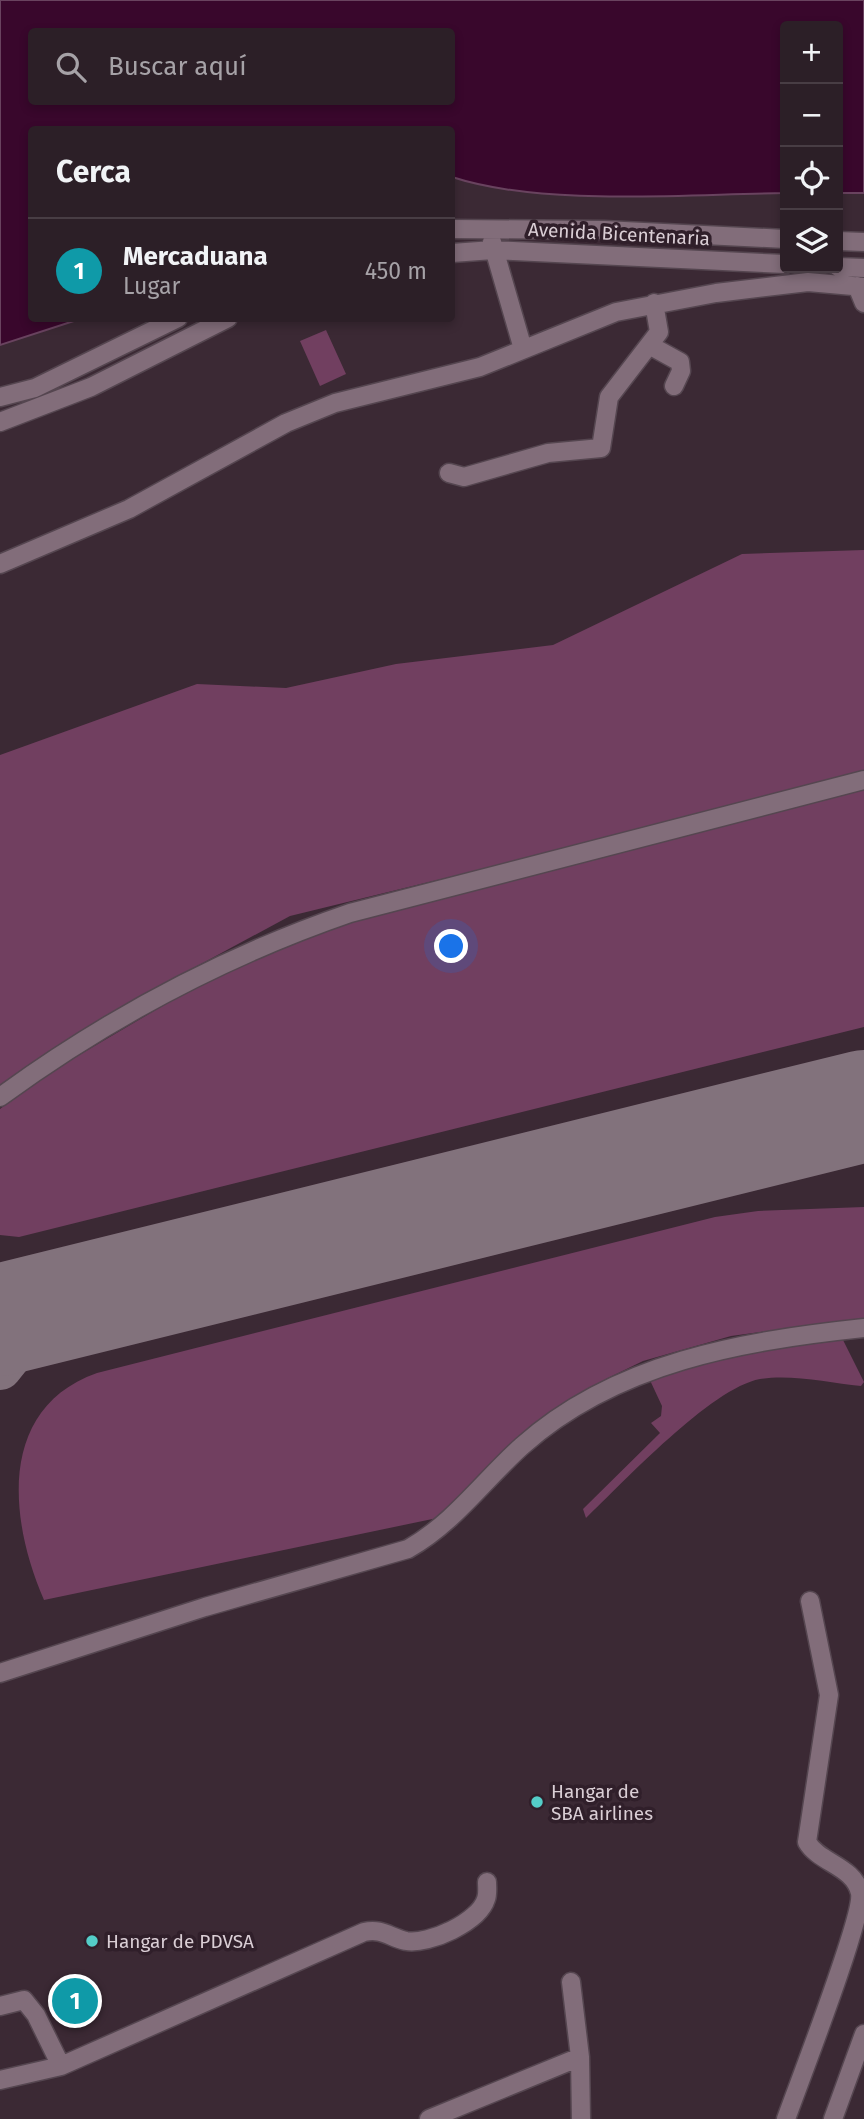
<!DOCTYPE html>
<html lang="es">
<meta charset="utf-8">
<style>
:root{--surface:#2c1f27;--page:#34272f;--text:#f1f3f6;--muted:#a6a2a7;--line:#483d44;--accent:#ea580c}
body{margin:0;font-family:"Fira Sans",sans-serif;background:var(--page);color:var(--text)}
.controls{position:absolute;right:21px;top:21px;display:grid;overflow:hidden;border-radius:7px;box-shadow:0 4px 10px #0003}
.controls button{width:63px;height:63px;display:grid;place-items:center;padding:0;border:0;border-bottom:2px solid var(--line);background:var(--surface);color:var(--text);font:35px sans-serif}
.you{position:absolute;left:452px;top:947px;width:24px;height:24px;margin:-18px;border:5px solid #fff;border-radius:50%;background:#1a73e8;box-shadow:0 0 0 10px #1a73e833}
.badge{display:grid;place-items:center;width:46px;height:46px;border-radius:50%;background:var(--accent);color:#fff;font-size:23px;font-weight:700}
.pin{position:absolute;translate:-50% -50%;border:4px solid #fff;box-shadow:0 2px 7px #0006}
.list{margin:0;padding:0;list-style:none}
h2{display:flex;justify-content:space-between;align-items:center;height:91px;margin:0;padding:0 28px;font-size:30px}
h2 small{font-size:23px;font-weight:400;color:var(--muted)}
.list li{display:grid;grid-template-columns:46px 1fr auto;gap:21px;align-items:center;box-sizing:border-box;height:105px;padding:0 28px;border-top:2px solid var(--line)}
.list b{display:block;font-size:26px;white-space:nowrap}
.list p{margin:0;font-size:23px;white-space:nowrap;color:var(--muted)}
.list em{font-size:23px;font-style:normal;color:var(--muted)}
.icon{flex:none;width:38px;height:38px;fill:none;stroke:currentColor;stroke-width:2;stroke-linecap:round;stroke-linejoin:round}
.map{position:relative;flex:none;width:864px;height:2119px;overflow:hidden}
.search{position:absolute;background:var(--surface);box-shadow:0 4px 10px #0003;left:28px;top:28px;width:427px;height:77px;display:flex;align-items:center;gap:18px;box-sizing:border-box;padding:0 24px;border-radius:7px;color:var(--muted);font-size:26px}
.panel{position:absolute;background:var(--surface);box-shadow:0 4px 10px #0003;left:28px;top:126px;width:427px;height:196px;border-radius:7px}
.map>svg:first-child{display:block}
.green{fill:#713f60}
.water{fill:#39072c;stroke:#69435f;stroke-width:2;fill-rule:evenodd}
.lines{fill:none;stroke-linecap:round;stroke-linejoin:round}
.taxiway{stroke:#82727c;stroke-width:44}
.runway{stroke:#82727c;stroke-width:112}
.minor-casing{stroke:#554650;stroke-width:21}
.minor{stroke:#826d7a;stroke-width:18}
.poi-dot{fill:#54cdc8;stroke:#301f2a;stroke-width:2.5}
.labels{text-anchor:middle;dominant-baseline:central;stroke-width:7;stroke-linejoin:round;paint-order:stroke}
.street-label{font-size:19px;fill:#daced5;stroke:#301f2a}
.poi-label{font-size:19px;fill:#daced5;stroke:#301f2a;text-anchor:start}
</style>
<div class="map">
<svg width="864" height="2119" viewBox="0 0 864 2119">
<rect width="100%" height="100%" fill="#3b2934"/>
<path class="green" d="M326 330 346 374 320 386 300 341Z
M864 550V776L290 916 103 1017 0 1085V755L197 684 286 688 396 664 553 645 742 554Z
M864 789V1027L19 1237 0 1235V1109L47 1074 215 975 304 935 491 883Z
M864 1207V1318L731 1336 643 1361 606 1379 524 1432 442 1517 44 1600C7 1515 0 1407 97 1373L715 1217 758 1211Z
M843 1340 864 1382 861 1386C830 1383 792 1374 760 1379 711 1388 624 1482 586 1518L583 1509 660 1433 651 1423 661 1416 662 1406 648 1376 786 1343Z"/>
<path class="water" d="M0 0H864V193H838V26H785V193C686 194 544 207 452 177V130H32V318L80 319 0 345ZM32 32H452V102H32Z"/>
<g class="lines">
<path class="taxiway" d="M832 1114 864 1112
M0 1368 32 1328 69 1303"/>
<path class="runway" d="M0 1320 864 1106"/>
<defs>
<path id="minor" d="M452 229 604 230 785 239
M838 241 864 242
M492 242 523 349
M452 253 493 250 785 264
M838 267 864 268
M857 286 864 303
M651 346 680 362 681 371 674 386
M0 397 35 388 178 318
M0 422 91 387 228 318
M449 473 464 477 548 453 601 448 609 397 659 332 654 303
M0 564 129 509 286 423 335 403 480 367 616 312 716 293 808 282 864 287
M0 1097C107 1019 225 956 350 913L864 780
M0 1673 205 1607 408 1549C454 1523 483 1481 522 1446 616 1362 743 1341 864 1328
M571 1982 580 2057 581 2119
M0 2006 24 2000 36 2015 61 2066
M0 2080 61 2066 364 1932C382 1928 389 1937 406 1941 429 1945 479 1922 486 1899 488 1894 487 1887 487 1882
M429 2119 580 2057
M786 2119C798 2085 864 1916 860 1893 854 1866 819 1863 807 1842L829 1695 810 1601
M833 2119 864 2034"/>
</defs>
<use href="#minor" class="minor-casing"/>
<use href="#minor" class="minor"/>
</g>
<g class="poi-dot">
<circle cx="537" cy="1802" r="7"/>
<circle cx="92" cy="1941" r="7"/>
</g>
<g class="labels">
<g class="street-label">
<text transform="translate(619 234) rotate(3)">Avenida Bicentenaria</text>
</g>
<g class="poi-label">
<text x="551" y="1791">Hangar de<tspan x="551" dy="22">SBA airlines</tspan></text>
<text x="106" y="1941">Hangar de PDVSA</text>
</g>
</g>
</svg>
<div class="controls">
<button>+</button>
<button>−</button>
<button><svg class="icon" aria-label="locate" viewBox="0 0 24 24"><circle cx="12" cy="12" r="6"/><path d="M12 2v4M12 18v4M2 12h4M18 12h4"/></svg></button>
<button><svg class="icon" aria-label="layers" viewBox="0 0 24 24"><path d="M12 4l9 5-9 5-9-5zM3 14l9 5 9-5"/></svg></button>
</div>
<div class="you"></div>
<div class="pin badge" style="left:75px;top:2001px;background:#0f9aa8">1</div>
<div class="search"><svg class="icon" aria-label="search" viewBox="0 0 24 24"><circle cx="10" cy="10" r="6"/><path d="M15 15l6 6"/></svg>Buscar aquí</div>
<section class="panel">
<h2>Cerca<small></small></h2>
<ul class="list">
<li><span class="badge" style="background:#0f9aa8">1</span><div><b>Mercaduana</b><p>Lugar</p></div><em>450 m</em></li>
</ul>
</section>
</div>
